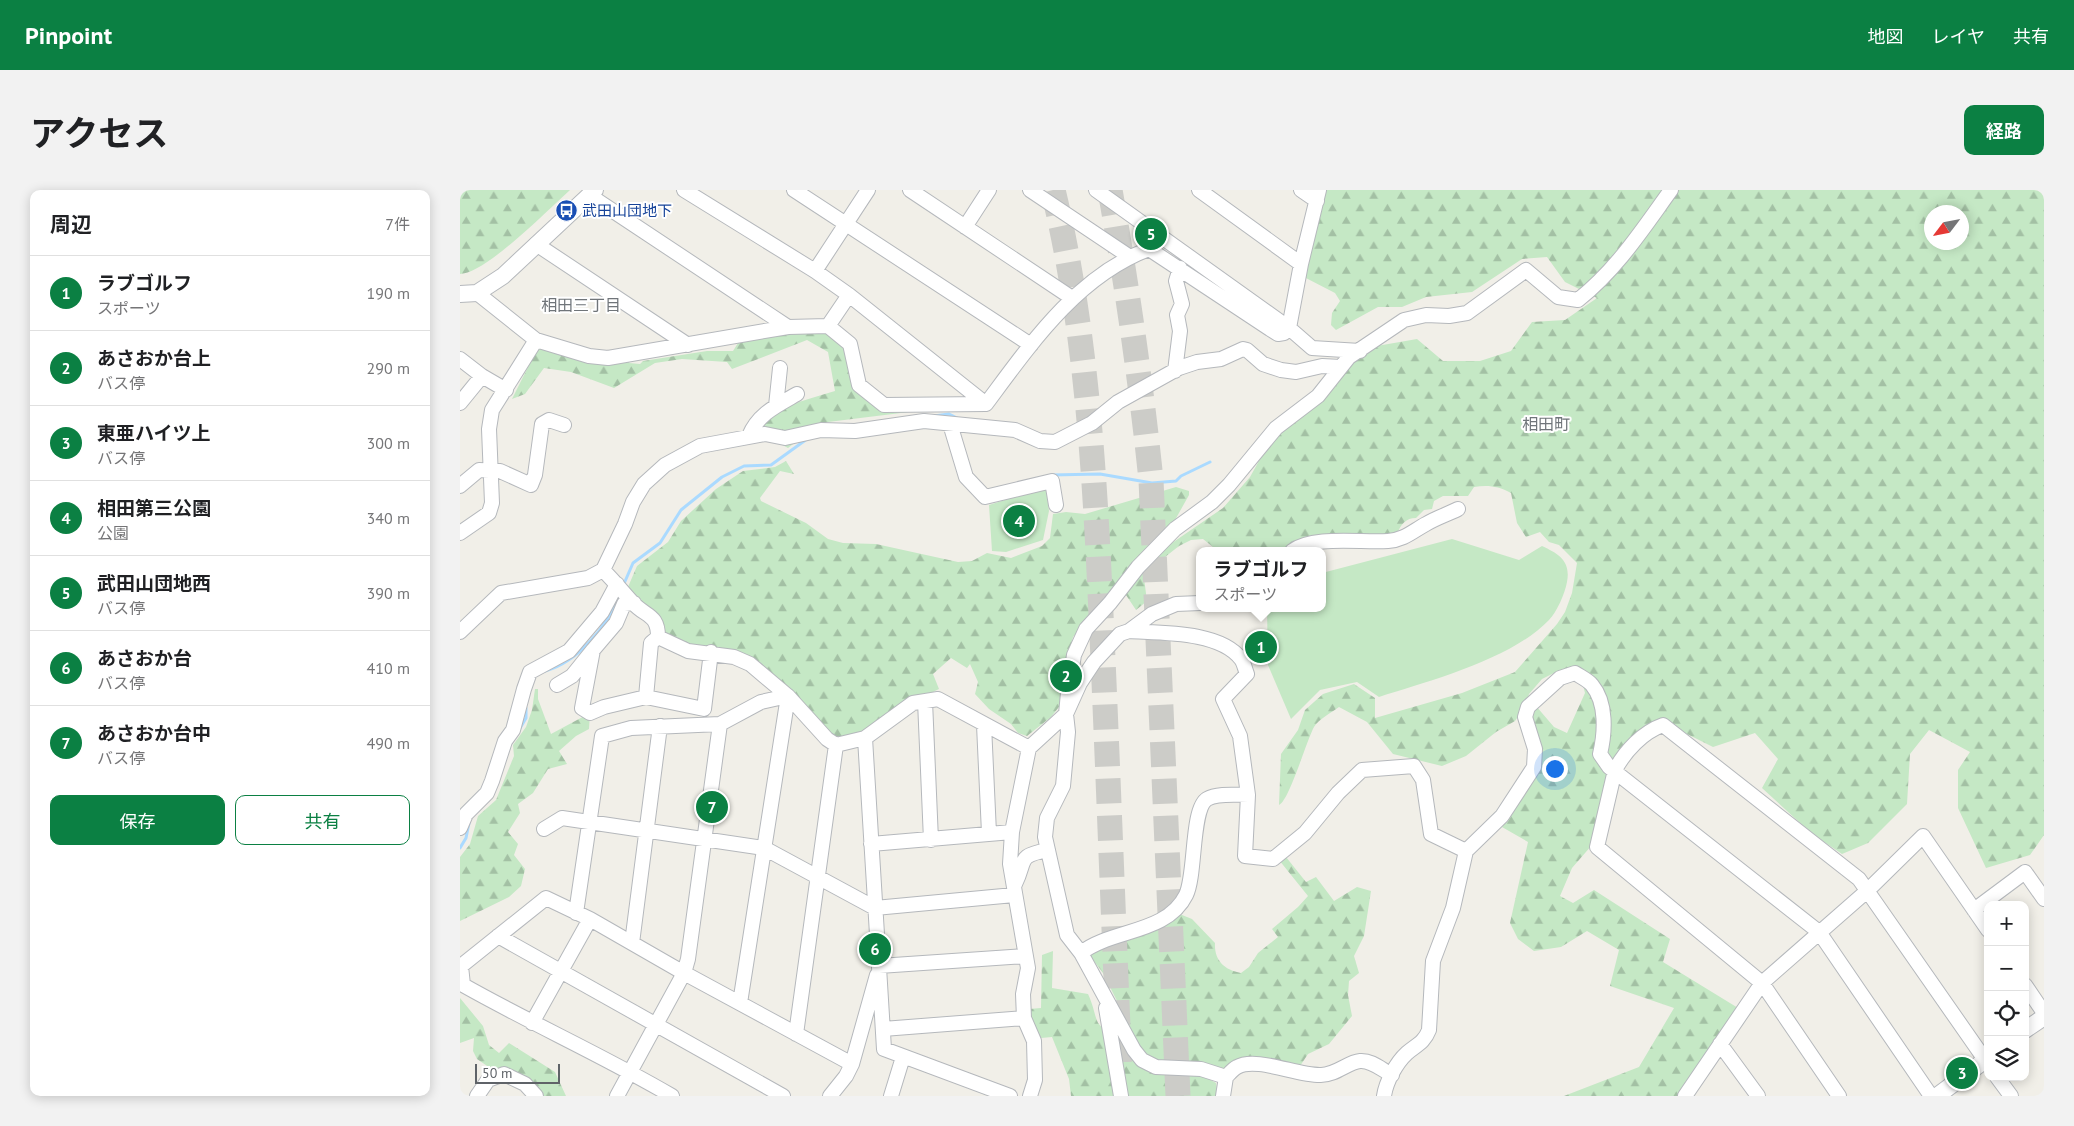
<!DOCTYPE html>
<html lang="ja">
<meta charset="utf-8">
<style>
:root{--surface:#fff;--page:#f2f2f2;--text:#202124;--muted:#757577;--line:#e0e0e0;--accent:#0b8043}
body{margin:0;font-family:"PT Sans","Noto Sans JP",sans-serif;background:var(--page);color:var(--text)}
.controls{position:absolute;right:15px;bottom:15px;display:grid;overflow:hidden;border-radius:10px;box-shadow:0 2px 12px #0003}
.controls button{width:45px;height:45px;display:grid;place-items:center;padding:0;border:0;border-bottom:1px solid var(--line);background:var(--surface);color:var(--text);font:25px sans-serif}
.compass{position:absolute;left:1464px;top:15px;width:45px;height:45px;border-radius:50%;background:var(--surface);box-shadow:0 2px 12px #0003;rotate:238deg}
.scale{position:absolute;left:15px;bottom:12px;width:85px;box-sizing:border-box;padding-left:5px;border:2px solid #5f6368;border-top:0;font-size:14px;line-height:18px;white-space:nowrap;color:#5f6368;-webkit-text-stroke:4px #fff;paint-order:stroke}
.you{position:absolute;left:1094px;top:578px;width:18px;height:18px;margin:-12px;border:4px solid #fff;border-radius:50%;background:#1a73e8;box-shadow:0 0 0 8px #1a73e833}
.badge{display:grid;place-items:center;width:32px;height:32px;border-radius:50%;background:var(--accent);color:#fff;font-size:16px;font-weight:700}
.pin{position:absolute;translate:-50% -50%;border:2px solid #fff;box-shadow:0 1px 5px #0006}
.popup{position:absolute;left:736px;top:357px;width:130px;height:65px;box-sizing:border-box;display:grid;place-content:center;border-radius:10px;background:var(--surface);filter:drop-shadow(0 1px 4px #0005);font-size:16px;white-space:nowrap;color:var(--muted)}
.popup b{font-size:19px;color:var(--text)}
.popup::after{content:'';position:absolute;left:50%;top:100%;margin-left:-10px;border:10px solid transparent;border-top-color:var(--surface)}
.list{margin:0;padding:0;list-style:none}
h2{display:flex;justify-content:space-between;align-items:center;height:65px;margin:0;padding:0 20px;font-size:21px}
h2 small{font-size:16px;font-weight:400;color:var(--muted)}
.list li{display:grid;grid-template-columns:32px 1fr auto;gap:15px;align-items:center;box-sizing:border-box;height:75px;padding:0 20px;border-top:1px solid var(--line)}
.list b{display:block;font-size:19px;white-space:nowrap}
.list p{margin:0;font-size:16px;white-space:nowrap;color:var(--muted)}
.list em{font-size:16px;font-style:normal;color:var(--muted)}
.actions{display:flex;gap:10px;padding:15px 20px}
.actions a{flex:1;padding:11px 0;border:1px solid var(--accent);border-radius:10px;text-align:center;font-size:18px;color:var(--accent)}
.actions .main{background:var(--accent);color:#fff}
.icon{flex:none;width:28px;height:28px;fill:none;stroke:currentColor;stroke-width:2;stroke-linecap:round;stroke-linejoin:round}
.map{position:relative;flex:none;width:1584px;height:906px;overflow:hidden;border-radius:10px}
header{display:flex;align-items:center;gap:30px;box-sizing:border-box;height:70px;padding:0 25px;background:var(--accent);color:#fff}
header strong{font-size:24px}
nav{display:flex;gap:28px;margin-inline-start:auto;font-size:18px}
.intro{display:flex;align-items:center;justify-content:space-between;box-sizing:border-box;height:120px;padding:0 30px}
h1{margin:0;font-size:35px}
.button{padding:12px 22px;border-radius:10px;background:var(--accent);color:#fff;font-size:18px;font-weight:700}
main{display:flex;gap:30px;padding:0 30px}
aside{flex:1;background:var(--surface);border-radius:10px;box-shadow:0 2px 12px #0003}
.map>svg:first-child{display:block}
.green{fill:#c5e8c5}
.forest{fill:url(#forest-firs);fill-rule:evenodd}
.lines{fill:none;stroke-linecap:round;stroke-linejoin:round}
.stream{stroke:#aadaff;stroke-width:3}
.motorway-tunnel{stroke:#ccccc8;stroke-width:25;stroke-dasharray:25 12;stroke-linecap:butt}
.minor-casing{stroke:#b5b8bc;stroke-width:16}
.tertiary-casing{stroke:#b5b8bc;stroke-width:18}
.minor{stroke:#fff;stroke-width:14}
.tertiary{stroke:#fff;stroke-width:16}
.labels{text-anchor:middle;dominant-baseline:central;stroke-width:4;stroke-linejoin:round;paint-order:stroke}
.transit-label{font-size:15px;fill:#164399;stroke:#fff;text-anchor:start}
.neighbourhood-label{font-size:16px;fill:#70757a;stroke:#fff}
</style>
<header>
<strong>Pinpoint</strong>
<nav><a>地図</a><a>レイヤ</a><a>共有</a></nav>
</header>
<div class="intro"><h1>アクセス</h1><a class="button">経路</a></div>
<main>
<aside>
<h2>周辺<small>7件</small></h2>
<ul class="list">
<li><span class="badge">1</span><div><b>ラブゴルフ</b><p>スポーツ</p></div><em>190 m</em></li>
<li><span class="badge">2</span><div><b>あさおか台上</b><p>バス停</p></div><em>290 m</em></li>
<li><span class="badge">3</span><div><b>東亜ハイツ上</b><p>バス停</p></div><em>300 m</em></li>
<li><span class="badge">4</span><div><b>相田第三公園</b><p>公園</p></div><em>340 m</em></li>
<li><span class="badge">5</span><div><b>武田山団地西</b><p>バス停</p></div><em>390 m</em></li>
<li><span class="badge">6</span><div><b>あさおか台</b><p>バス停</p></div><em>410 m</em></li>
<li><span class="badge">7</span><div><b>あさおか台中</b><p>バス停</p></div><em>490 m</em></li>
</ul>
<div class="actions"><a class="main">保存</a><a>共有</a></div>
</aside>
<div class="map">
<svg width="1584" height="906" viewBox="0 0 1584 906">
<defs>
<pattern id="forest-firs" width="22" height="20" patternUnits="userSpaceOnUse" patternTransform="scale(1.25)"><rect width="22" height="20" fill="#c5e8c5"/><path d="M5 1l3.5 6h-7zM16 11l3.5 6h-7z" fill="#a3c0a4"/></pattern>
</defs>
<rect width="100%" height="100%" fill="#f1efe8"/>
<path class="green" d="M586 297 589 321 583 350 546 362 532 361 529 315Z
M992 349 1059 370 1082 356C1099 364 1111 371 1107 392 1105 403 1097 422 1089 430 1052 469 970 491 919 507L897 492 860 500 831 529 808 475 807 418H862V383Z"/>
<path class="forest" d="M0 0H110C89 19 25 84 0 84Z
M863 0H1584V645L1570 665 1526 678 1498 618V580L1510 562 1469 540 1450 564 1447 614 1408 653 1382 664 1351 643 1302 598 1318 569 1295 543 1253 557 1203 532 1158 567 1132 655 1112 678 1100 706 1113 713 1134 700 1210 749 1203 772 1283 821 1222 906H1087H1104L1179 877 1214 818 1150 796 1159 760 1127 741 1101 757 1074 761 1058 749 1050 733 1068 652 1042 637 1077 580 1069 524 1076 516 1094 537 1107 543 1125 503 1123 495 1098 481 1082 489 1069 504 1066 515 1055 531 1036 542 1006 566 982 576 933 564 907 532 879 517C871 523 859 529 854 537 846 552 829 611 819 615L821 564 838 540 845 520 863 504 894 494 915 508V528L1002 503 1055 482 1097 434 1105 422 1112 403 1117 373 1099 355 1089 352 1080 342 1066 347 1057 333 1051 303C1038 296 1028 295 1014 297L1008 306H983L974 311 972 319 964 320 956 328C946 328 941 334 937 344L837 353 825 361H758L743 349 731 350 719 356 686 382 684 388 687 411 676 420 664 402 693 366 763 318 790 287 809 253 832 230 852 219 875 197 889 176 911 157 957 149 983 171H1020L1051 161 1072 132 1105 130 1137 108 1105 92 1087 67 1062 69 1012 102 966 107 942 117H918L876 140 871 135 872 123 880 111 875 103 842 86ZM1472 22H1502V52H1472Z
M348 139H368L385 158 404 207 465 220 368 232 358 235 328 258 311 249 298 237C319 215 346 210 375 201L368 162 347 150 272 179 267 172 222 169 195 173 154 198 111 182 84 178 65 204 52 209 79 155 171 169 169 173 180 174 183 171 247 161H273L278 153Z
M326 271 334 284 320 281 300 308 301 311 346 333 368 349 383 353 416 354 498 372 512 371 527 363 551 368 582 356 590 348 593 324 606 322 625 324 716 297 729 301V305L710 339 679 366 659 395 613 447 604 483 602 513 591 527 567 546 558 543 551 534 529 519 515 504 518 492 510 474 507 478 491 468 473 484 479 499 448 514 385 551 372 547 290 471 212 452 168 397 177 376 208 352 221 331 256 299 283 281 315 277Z
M75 499H78V509L91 544 130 523 129 539 116 546 99 561 107 574 88 579 73 603 58 614 60 623 48 642 58 654 54 665 65 679 61 696 49 707 0 731V667L10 654 18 626 36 610 54 566 53 555 66 537 72 520Z
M826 667 846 692 856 687 874 711 897 697 911 701 904 746 894 766 899 783 889 791 888 805 892 826 869 854 848 864 838 879 774 872 762 880 698 871 683 863 643 783 630 766 632 761 717 723 732 729 755 753C754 770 764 780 781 783L789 777 798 763 818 747 812 739 838 717 848 706 819 670Z
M593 761 592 798 628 804C640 830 630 838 662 845L676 871 742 885 756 893 758 906H611L609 889 592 847 581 848 574 837 569 819 581 818 582 765Z
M0 808 23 836 29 855 39 863 49 853 95 882 106 906H79L49 881 33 880 17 869 13 861 14 848 0 853Z"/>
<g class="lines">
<path class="stream" d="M474 226 489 224 499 229
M591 285 640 284 692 293 716 291 721 286 750 272
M163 396 173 373 200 353 221 320 262 287 284 276 311 275 347 249
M85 481C119 471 147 437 160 404
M59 540 66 528V518
M0 658 6 648 9 633"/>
<path class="motorway-tunnel" d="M593 0C630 154 636 311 643 469 649 607 654 745 660 884
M650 0C667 96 681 193 691 290L718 906"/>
<defs>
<path id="minor" d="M224 0 355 81 389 105 526 214
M334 0 571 155
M450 0 612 108
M570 0 670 67
M636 0 829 138 852 158 900 161
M739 0 841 74
M841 0 857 11
M129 5 328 137
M505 37 529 0
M76 54 228 155
M355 81 408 0
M17 103 76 150 129 166 148 168 328 137 368 136 390 154 399 195 424 215 526 214
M368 136 389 105
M0 169 22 186 46 200
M715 181 720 141 717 125 722 114 716 91 720 78
M0 213 22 186
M526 214C570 155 617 86 689 59L810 139 818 144 824 143 829 138 841 74 859 0
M316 216 320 178
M490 234 506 287 525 307 592 291 596 315
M289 246C298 224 316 216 337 204
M0 296 19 280 40 281 71 295 75 285 82 234 89 230 104 235
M0 343 29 323 32 313 29 239 32 220 76 150
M832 361C853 345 902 353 928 351 944 350 953 341 966 334 976 328 988 324 998 319
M143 380C154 391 163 402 173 413 186 427 198 424 198 447L228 461 274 467 290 474 328 506 367 549 376 555 405 548 453 513 478 509 569 558
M174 413 164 414 156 433 133 460 122 518 130 523 144 517 186 507 244 519 251 462
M669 441C701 443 760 441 781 469 784 473 785 479 787 484L763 509 780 546 788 605 785 666 813 669 845 643 878 603 902 580 954 576 963 590 971 644 1006 661
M0 442 41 403 128 388 143 380 165 334 173 312 184 294 205 275 240 256 305 244 325 248 361 240 395 241 464 231 555 240 580 251 595 252 632 233 658 212 719 178 737 172 761 169 783 159 787 160 803 174 821 180 836 182 862 176 881 177
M97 495 112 486 133 460
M186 507 191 453 198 447
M465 511 471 650
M524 535 529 643
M405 548 424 859 550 906
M0 638 6 624 27 603 32 591 45 551 53 540 64 499 70 482 109 461 142 422 157 394
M84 639 102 628 304 658 415 718 554 705
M411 654 552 642
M555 694C567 670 556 666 588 660
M1514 720 1565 682 1584 709
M116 723 142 546 171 538 260 534
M38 746 323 906
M172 753 200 536
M621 763C651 739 707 744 726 705 736 685 731 619 747 609 757 603 776 605 788 605
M419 776 566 766
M1565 795 1584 823
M280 813 328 506
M646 818 661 906
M72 833 130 729
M423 839 564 828
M336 844 376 555
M1260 854 1298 906
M932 885C922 880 912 870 900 871 888 872 876 885 861 885 838 886 796 866 777 877 773 879 769 884 766 887L741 879 696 877 682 870 674 860 621 763 607 745 585 647 587 628 603 596 608 542 606 524 608 503 614 465 626 439 650 413 678 377 715 339 752 312 769 295 816 238 858 206 889 167 944 130 966 125 989 126 1007 123 1066 80 1098 107 1118 110C1157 79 1182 40 1211 0
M1537 887 1551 906
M17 906 28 890 44 884 65 894 76 906
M157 906 224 783 228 769 260 534 301 512 328 506
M212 906C144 866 72 834 3 795L1 776 86 708 130 729 224 783 392 874
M370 906 386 886 392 874 417 785
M431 906 443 867
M570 906 575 890 574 851 564 828 563 804 568 778 550 674 552 642 569 558 606 524 620 493 634 472 660 444 669 441 692 424 716 414 740 413
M763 906 766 887
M924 906C926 892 936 873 947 863 956 855 964 853 969 840L973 771 993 718 1006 661 1042 626 1074 577 1075 559 1065 527 1068 517 1100 488 1115 483C1121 487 1128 490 1132 495 1147 513 1145 543 1140 564L1149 577 1359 742 1471 906
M1225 906 1302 793 1407 701 1463 646 1528 740
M1379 906 1302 793 1137 657 1155 580C1165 561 1183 542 1203 535L1399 689 1528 874"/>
<path id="tertiary" d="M0 104 17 103 43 86 135 0
M1565 840 1584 827
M1477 906 1528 868"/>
</defs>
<use href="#minor" class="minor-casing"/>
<use href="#tertiary" class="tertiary-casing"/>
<use href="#minor" class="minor"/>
<use href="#tertiary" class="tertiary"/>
</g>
<defs>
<symbol id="bus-disc" viewBox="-11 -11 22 22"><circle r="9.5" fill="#1a4fb4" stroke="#fff"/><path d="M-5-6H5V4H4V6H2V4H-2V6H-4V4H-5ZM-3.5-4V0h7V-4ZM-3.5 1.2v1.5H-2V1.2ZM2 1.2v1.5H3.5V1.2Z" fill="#fff"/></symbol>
</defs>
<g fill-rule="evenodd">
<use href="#bus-disc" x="94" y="8" width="25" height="25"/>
</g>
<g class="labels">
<g class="transit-label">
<text x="122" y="20">武田山団地下</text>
</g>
<g class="neighbourhood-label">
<text x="121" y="115">相田三丁目</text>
<text x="1086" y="234">相田町</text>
</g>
</g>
</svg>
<div class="controls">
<button>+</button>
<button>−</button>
<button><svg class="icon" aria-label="locate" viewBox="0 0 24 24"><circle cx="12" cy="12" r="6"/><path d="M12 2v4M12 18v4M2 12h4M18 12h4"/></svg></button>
<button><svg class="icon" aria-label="layers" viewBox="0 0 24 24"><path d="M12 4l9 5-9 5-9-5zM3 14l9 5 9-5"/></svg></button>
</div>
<svg class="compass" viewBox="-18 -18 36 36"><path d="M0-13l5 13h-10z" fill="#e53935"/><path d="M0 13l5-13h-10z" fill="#757577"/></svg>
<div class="scale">50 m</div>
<div class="you"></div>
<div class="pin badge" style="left:801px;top:457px">1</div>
<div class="popup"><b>ラブゴルフ</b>スポーツ</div>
<div class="pin badge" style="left:606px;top:486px">2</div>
<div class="pin badge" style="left:1502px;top:883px">3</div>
<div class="pin badge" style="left:559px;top:331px">4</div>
<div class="pin badge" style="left:691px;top:44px">5</div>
<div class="pin badge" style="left:415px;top:759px">6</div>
<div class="pin badge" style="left:252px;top:617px">7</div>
</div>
</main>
